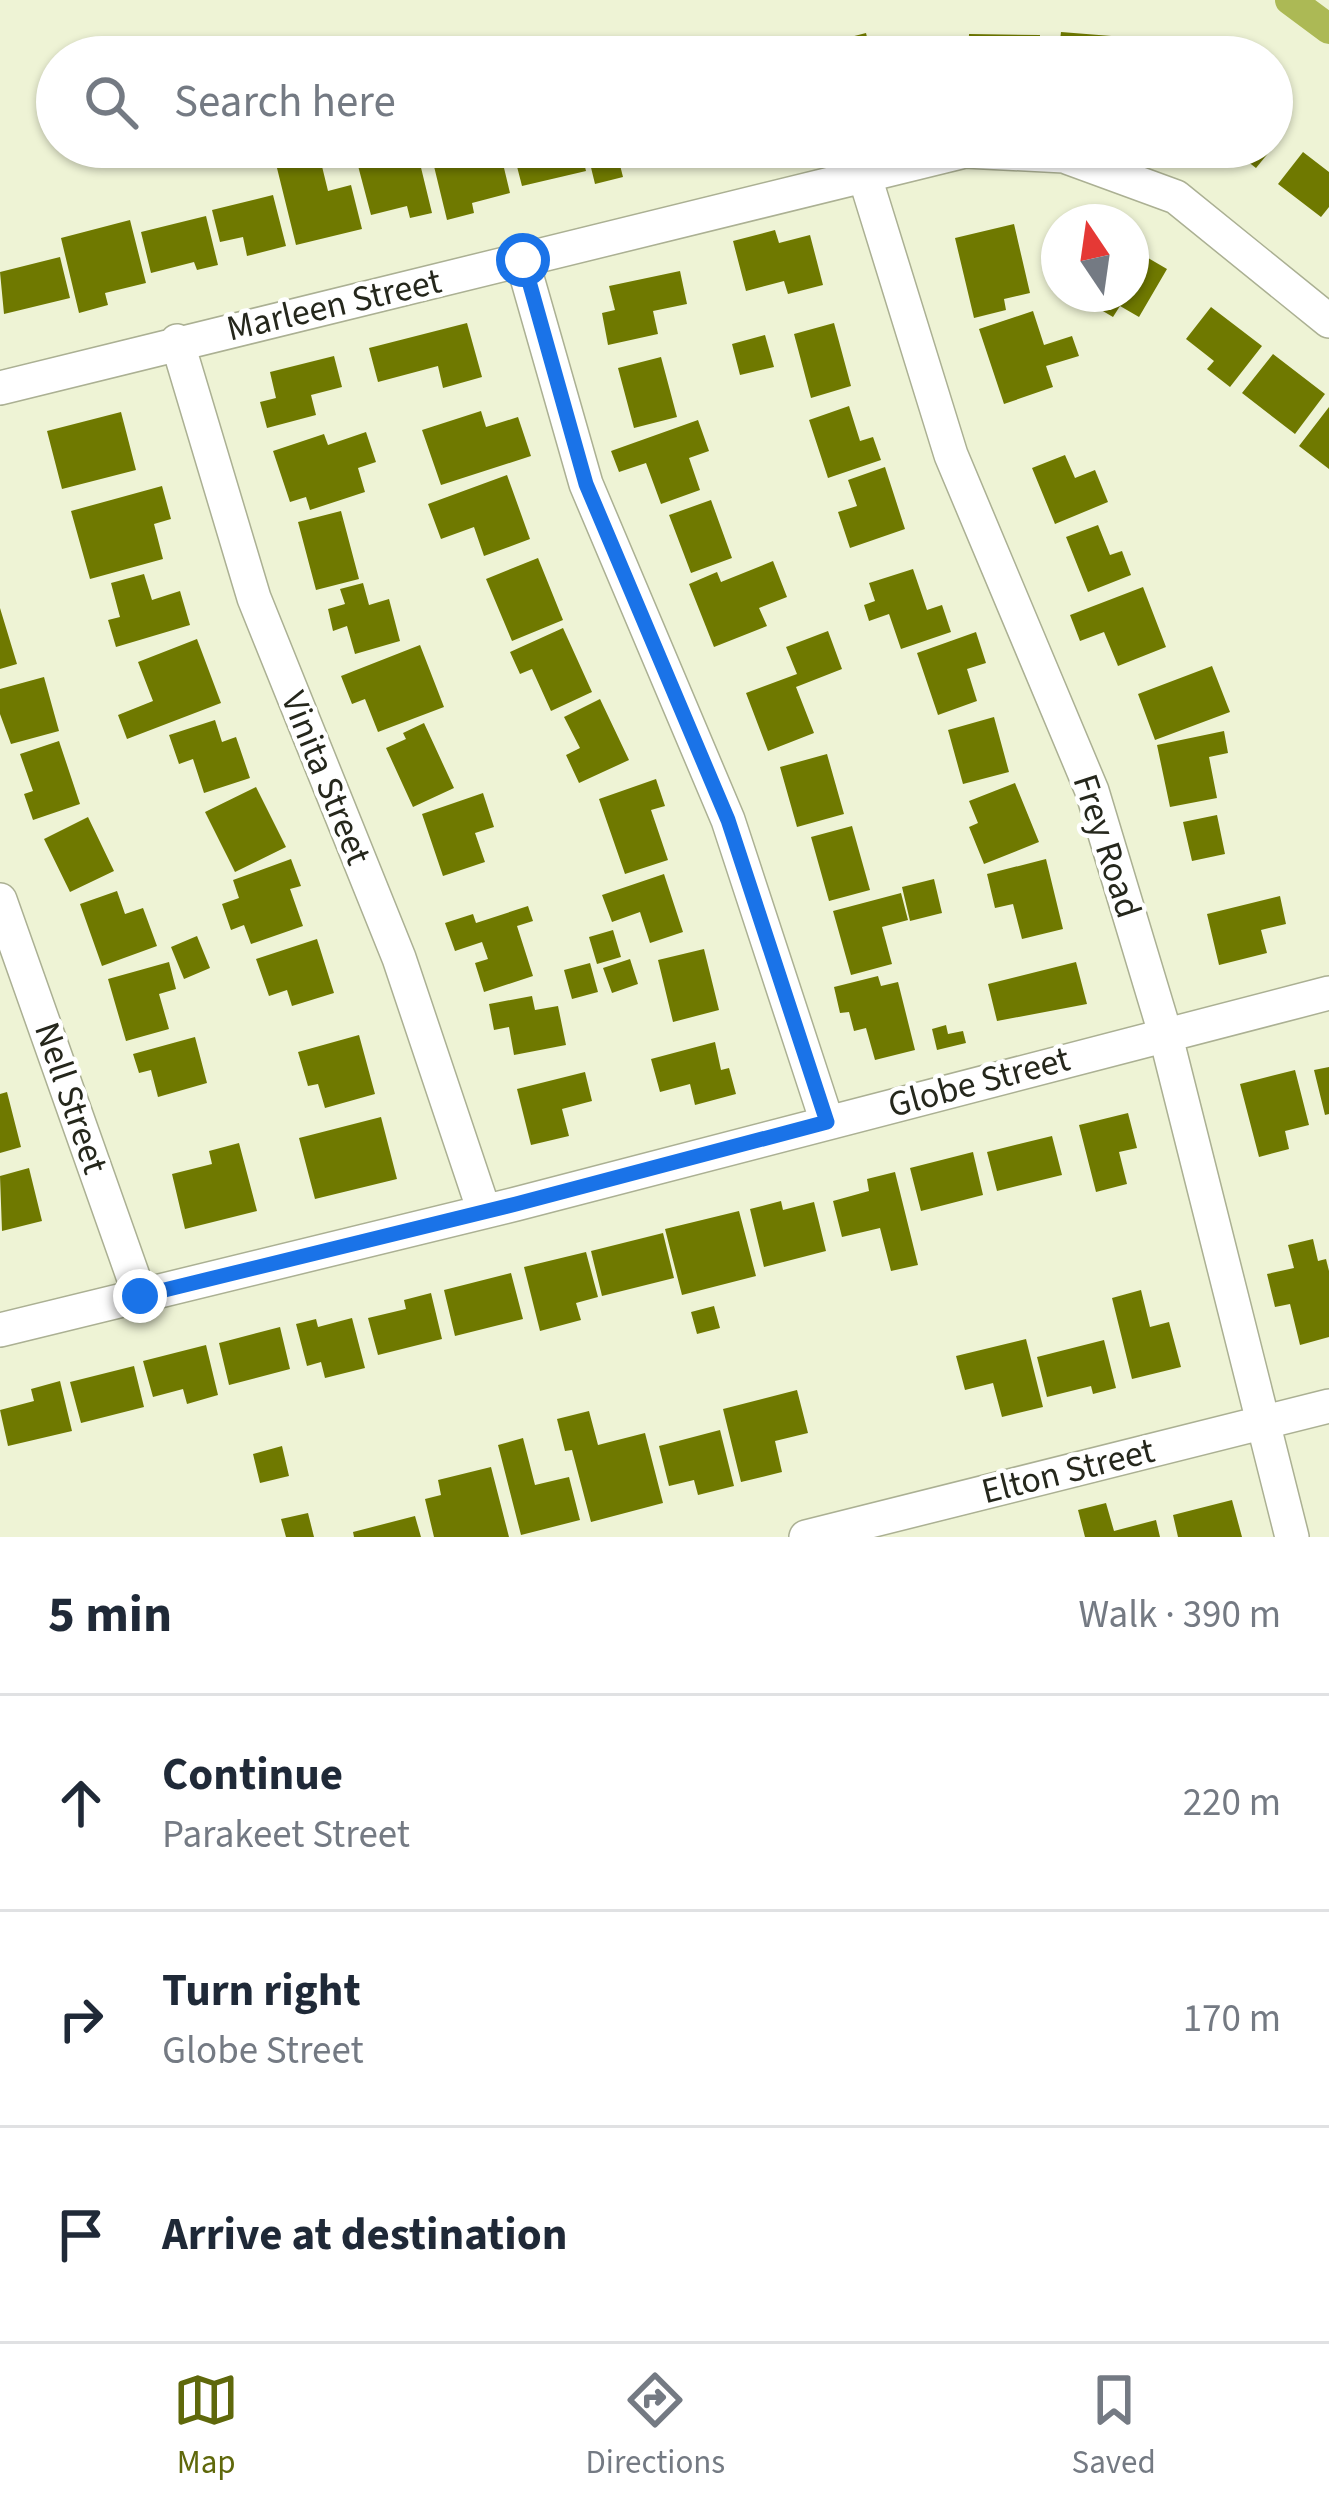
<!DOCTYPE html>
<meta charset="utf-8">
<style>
:root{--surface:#fff;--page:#f6f6f7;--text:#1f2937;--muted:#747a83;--line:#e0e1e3;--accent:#5f680b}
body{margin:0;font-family:"Source Sans 3",sans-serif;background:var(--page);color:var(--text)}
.compass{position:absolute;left:1041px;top:204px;width:108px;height:108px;border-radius:50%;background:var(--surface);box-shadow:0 3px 9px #0004;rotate:347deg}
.stop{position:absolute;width:36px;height:36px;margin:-27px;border:9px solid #1a73e8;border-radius:50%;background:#fff}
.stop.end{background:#1a73e8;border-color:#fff;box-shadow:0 3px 12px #0008}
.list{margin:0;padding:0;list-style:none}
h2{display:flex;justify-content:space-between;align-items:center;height:156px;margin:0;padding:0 48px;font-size:51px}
h2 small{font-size:39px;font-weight:400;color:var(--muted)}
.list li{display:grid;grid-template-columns:78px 1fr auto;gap:36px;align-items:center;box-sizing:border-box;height:216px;padding:0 48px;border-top:3px solid var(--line)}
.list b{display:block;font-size:45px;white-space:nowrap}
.list p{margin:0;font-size:39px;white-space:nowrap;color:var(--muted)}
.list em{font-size:39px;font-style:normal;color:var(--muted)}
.icon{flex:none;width:66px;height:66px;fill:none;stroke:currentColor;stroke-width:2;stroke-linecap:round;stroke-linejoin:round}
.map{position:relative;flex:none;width:1329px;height:1537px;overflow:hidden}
.search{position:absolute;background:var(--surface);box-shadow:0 3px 9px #0004;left:36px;right:36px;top:36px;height:132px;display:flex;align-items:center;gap:30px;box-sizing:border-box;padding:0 42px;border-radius:66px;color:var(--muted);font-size:45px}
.sheet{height:804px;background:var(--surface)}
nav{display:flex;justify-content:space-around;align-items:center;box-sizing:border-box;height:168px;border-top:3px solid var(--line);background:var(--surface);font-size:33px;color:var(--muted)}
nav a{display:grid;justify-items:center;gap:6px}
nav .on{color:var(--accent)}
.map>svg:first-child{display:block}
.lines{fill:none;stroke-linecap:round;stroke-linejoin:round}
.canal{stroke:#acb955;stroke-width:30}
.building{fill:#6f7900}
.minor-casing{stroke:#abb093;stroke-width:36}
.minor{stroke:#fff;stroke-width:33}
.route{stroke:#1a73e8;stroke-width:15}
.labels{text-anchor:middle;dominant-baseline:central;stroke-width:9;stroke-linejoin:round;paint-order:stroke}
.street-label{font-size:36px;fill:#25271c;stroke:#fff}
</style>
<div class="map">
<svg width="1329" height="1537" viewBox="0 0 1329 1537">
<rect width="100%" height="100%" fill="#eef3d5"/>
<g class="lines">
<path class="canal" d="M1290 0 1329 29"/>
</g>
<path class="building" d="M1061 32 1124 37 1122 57H1058Z
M866 33 872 57H802L800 50Z
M969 34 1040 35 1039 57H968Z
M909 36 911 47 948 40 951 57H881L878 42Z
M1272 126 1283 135 1256 168 1229 147H1272Z
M416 147 432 213 410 218 407 206 371 215 357 162Z
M477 147H499L510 193 472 203 474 213 447 220 432 158Z
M512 147H580L586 171 522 186Z
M586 147H661L663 155 620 165 623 177 595 184Z
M1303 152 1329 172V207L1321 217 1278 184Z
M319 154 328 191 351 185 362 229 296 245 276 164Z
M273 195 286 246 247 256 243 237 220 242 212 210Z
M206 216 218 265 197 270 194 262 151 273 141 232Z
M130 220 146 283 105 293 108 305 79 313 61 238Z
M1014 224 1030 293 1004 299 1006 310 974 318 955 238Z
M775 230 779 243 810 235 823 285 788 294 784 281 746 291 733 241Z
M1131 248 1167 269 1139 317 1120 306 1113 317 1074 294H1131Z
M60 257 70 298 4 314 0 272Z
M680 271 687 304 653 311 658 334 608 345 602 313 615 310 609 286Z
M1211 307 1262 346 1230 387 1207 369 1214 361 1186 339Z
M1033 311 1044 345 1072 336 1079 356 1046 366 1053 387 1004 404 979 329Z
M467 323 482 377 443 388 438 366 378 382 369 348Z
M834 323 851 386 811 398 794 334Z
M765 335 774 367 740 375 732 344Z
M1273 354 1325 394 1295 434 1242 393Z
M334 356 342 387 311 395 316 415 267 428 260 402 276 398 270 372Z
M661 357 677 417 634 428 618 368Z
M849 406 860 441 873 437 881 460 828 478 809 420Z
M1329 407V469L1299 446Z
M481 411 486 427 518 417 531 456 441 485 422 430Z
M121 412 136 470 62 489 47 431Z
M698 420 709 451 689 458 700 490 661 504 646 463 619 472 611 451Z
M366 432 376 462 358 468 365 492 310 510 306 497 290 502 273 451 324 434 328 445Z
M1065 455 1075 478 1095 470 1108 502 1055 524 1032 468Z
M885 467 905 529 850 548 838 512 857 506 848 480Z
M507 475 530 539 484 556 474 527 441 539 428 504Z
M162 486 171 519 154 524 163 559 90 579 71 511Z
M711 500 732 558 691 573 669 515Z
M341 511 359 579 316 590 298 522Z
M1098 525 1110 555 1122 551 1131 575 1088 592 1066 537Z
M538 558 563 620 512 641 486 579Z
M773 561 787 597 759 608 767 626 714 647 689 584 717 572 721 582Z
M913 569 927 610 942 605 951 632 901 649 889 614 869 621 864 605 875 601 869 583Z
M144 574 152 600 180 591 190 625 116 647 108 620 120 617 111 583Z
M363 583 369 605 389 599 400 641 355 654 347 626 333 631 328 609 345 604 340 589Z
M1143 587 1166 647 1118 666 1104 632 1080 641 1070 615Z
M0 608 17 664 0 669Z
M563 628 592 692 551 711 532 669 520 674 510 652Z
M828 631 842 669 796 687 814 733 768 751 746 693 797 674 786 647Z
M976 632 986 663 967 669 977 701 938 715 917 653Z
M197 639 221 703 127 739 118 715 153 701 138 662Z
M420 645 444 707 378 732 365 699 352 704 341 676Z
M1212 666 1230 712 1155 740 1138 694Z
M44 677 59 731 11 744 0 714V689Z
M600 699 629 760 579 783 566 755 580 748 564 717Z
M994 717 1009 772 963 784 948 730Z
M215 720 222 742 236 737 250 778 204 793 193 759 179 764 169 735Z
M424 723 454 788 413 807 386 748 406 739 403 733Z
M1224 731 1228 753 1209 757 1217 798 1170 807 1157 745Z
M59 741 80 804 33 820 24 794 33 791 20 754Z
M827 754 844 814 797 827 780 767Z
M656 779 665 806 651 810 668 860 625 874 599 799Z
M1015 783 1039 842 984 864 969 827 978 823 969 801Z
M256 787 286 847 235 872 205 812Z
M483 793 494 827 475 833 485 862 443 876 422 814Z
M1217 815 1225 854 1192 861 1183 822Z
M88 817 114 871 70 892 44 839Z
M852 826 870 890 829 901 811 837Z
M291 859 301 886 290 889 303 926 251 944 244 925 231 930 222 904 239 898 233 880Z
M1046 859 1063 929 1022 939 1013 904 995 908 987 874Z
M664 874 683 932 650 943 640 912 612 922 602 895Z
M934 879 942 913 910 921 902 887Z
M117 891 125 914 143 908 157 946 102 966 80 904Z
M901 893 908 920 882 927 892 964 851 975 833 911Z
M1280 896 1286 924 1261 930 1267 953 1219 965 1207 914Z
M528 906 533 921 517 926 533 976 484 992 475 963 488 959 482 942 455 951 445 923 473 914 476 923Z
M613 930 621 957 597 964 589 937Z
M197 936 210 968 184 979 171 947Z
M317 939 334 993 292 1006 287 990 269 996 256 959Z
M704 949 719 1010 673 1022 658 960Z
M630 959 638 984 612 993 603 968Z
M169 962 176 989 159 994 169 1029 126 1041 108 979Z
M1076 962 1087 1004 997 1021 988 984Z
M590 963 598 992 572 999 564 970Z
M878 976 881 986 898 982 915 1050 875 1060 866 1028 854 1031 849 1012 840 1013 834 987Z
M532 996 535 1010 558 1006 566 1045 514 1055 509 1027 494 1030 489 1004Z
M946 1025 948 1034 963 1031 966 1043 937 1050 932 1029Z
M359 1035 375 1094 325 1108 318 1084 308 1086 298 1052Z
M195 1037 207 1083 158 1097 151 1070 139 1073 133 1054Z
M715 1042 721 1070 729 1068 736 1094 695 1105 690 1084 660 1092 651 1059Z
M1329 1067V1114L1325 1115 1314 1070Z
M1295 1070 1309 1125 1285 1131 1289 1149 1259 1157 1240 1084Z
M585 1072 592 1101 562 1109 569 1136 531 1145 517 1089Z
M7 1092 21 1147 0 1153V1094Z
M1128 1113 1137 1148 1119 1152 1127 1184 1096 1192 1079 1125Z
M381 1117 397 1179 315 1199 299 1138Z
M1052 1136 1062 1175 997 1191 987 1152Z
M239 1143 257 1211 185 1229 172 1174 212 1164 209 1151Z
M973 1152 983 1195 921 1211 910 1168Z
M29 1168 42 1221 2 1231 0 1176Z
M895 1172 918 1265 891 1271 880 1228 842 1237 833 1201 869 1191 867 1179Z
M781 1201 783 1210 814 1202 826 1251 764 1267 750 1209Z
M739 1211 756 1276 682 1295 665 1229Z
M663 1233 674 1278 602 1296 591 1251Z
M1313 1239 1318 1261 1326 1259 1329 1271V1337L1300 1345 1290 1304 1275 1307 1267 1274 1294 1268 1288 1245Z
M586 1252 598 1297 576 1303 581 1320 540 1331 524 1267Z
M511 1273 523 1319 455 1336 444 1290Z
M1141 1290 1150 1327 1169 1322 1181 1367 1132 1379 1112 1298Z
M431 1293 442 1339 378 1355 368 1318 406 1309 404 1300Z
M714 1306 720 1328 697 1334 691 1312Z
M352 1318 365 1368 325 1378 321 1362 307 1366 296 1324 316 1319 318 1327Z
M280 1327 290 1369 229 1385 219 1343Z
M1026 1339 1043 1407 1002 1417 993 1383 965 1390 956 1356Z
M1104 1340 1116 1388 1093 1394 1091 1386 1047 1397 1037 1357Z
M206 1345 218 1395 187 1404 183 1389 153 1397 143 1361Z
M134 1366 144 1407 81 1423 70 1382Z
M60 1381 72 1431 8 1446 0 1410 34 1401 31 1389Z
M797 1390 808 1433 775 1441 782 1472 741 1482 723 1409Z
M589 1411 598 1445 645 1433 663 1503 591 1522 572 1450 565 1451 557 1419Z
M720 1430 734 1486 698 1495 694 1480 669 1486 659 1446Z
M523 1438 535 1485 569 1477 580 1520 521 1535 498 1445Z
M282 1446 289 1476 260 1483 253 1454Z
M491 1467 509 1537H434L425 1499 441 1495 438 1480Z
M1232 1500 1242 1537H1178L1173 1515Z
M1106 1503 1114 1531 1156 1520 1160 1537H1085L1078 1510Z
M308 1513 314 1537H286L281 1519Z
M415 1516 421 1537H354L353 1532Z"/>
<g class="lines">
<defs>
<path id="minor" d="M864 174 951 455 1092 791 1165 1033 1292 1537
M522 260 586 484 728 820 827 1122
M177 341 254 598 399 958 484 1211
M0 388 965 151 1064 156 1176 197 1329 321
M0 900 140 1296
M0 1330 516 1204 1329 993
M806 1537 1329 1406"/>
</defs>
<use href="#minor" class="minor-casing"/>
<use href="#minor" class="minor"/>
</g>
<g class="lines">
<path class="route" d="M140 1296 516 1204 827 1122 728 820 586 484 523 260"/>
</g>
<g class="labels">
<g class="street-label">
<text transform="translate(334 305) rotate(-13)">Marleen Street</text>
<text transform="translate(326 778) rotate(68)">Vinita Street</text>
<text transform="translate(1107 846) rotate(72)">Frey Road</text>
<text transform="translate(979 1082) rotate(-15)">Globe Street</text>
<text transform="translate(71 1098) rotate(71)">Nell Street</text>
<text transform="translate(1068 1471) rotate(-14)">Elton Street</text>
</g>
</g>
</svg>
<svg class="compass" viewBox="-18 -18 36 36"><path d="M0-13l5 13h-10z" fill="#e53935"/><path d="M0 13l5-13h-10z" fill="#747a83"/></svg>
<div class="stop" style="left:523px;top:260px"></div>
<div class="stop end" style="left:140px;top:1296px"></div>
<div class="search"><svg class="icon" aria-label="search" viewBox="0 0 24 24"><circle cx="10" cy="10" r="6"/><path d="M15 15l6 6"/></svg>Search here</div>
</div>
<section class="sheet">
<h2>5 min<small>Walk · 390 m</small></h2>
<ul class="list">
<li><svg class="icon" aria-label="ahead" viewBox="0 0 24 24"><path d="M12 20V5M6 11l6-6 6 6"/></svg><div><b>Continue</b><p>Parakeet Street</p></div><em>220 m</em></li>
<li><svg class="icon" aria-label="right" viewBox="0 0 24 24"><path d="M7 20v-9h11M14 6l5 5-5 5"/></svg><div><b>Turn right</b><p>Globe Street</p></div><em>170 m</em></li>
<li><svg class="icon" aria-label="arrive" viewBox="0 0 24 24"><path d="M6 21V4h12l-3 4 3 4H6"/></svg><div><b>Arrive at destination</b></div></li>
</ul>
</section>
<nav>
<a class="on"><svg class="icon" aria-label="map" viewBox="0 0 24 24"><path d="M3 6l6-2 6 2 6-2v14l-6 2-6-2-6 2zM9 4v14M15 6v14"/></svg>Map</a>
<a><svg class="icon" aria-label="directions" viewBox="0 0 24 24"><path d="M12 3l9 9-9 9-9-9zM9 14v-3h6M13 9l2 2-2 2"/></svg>Directions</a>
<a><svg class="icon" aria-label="saved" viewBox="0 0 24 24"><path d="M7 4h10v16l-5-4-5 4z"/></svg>Saved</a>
</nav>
